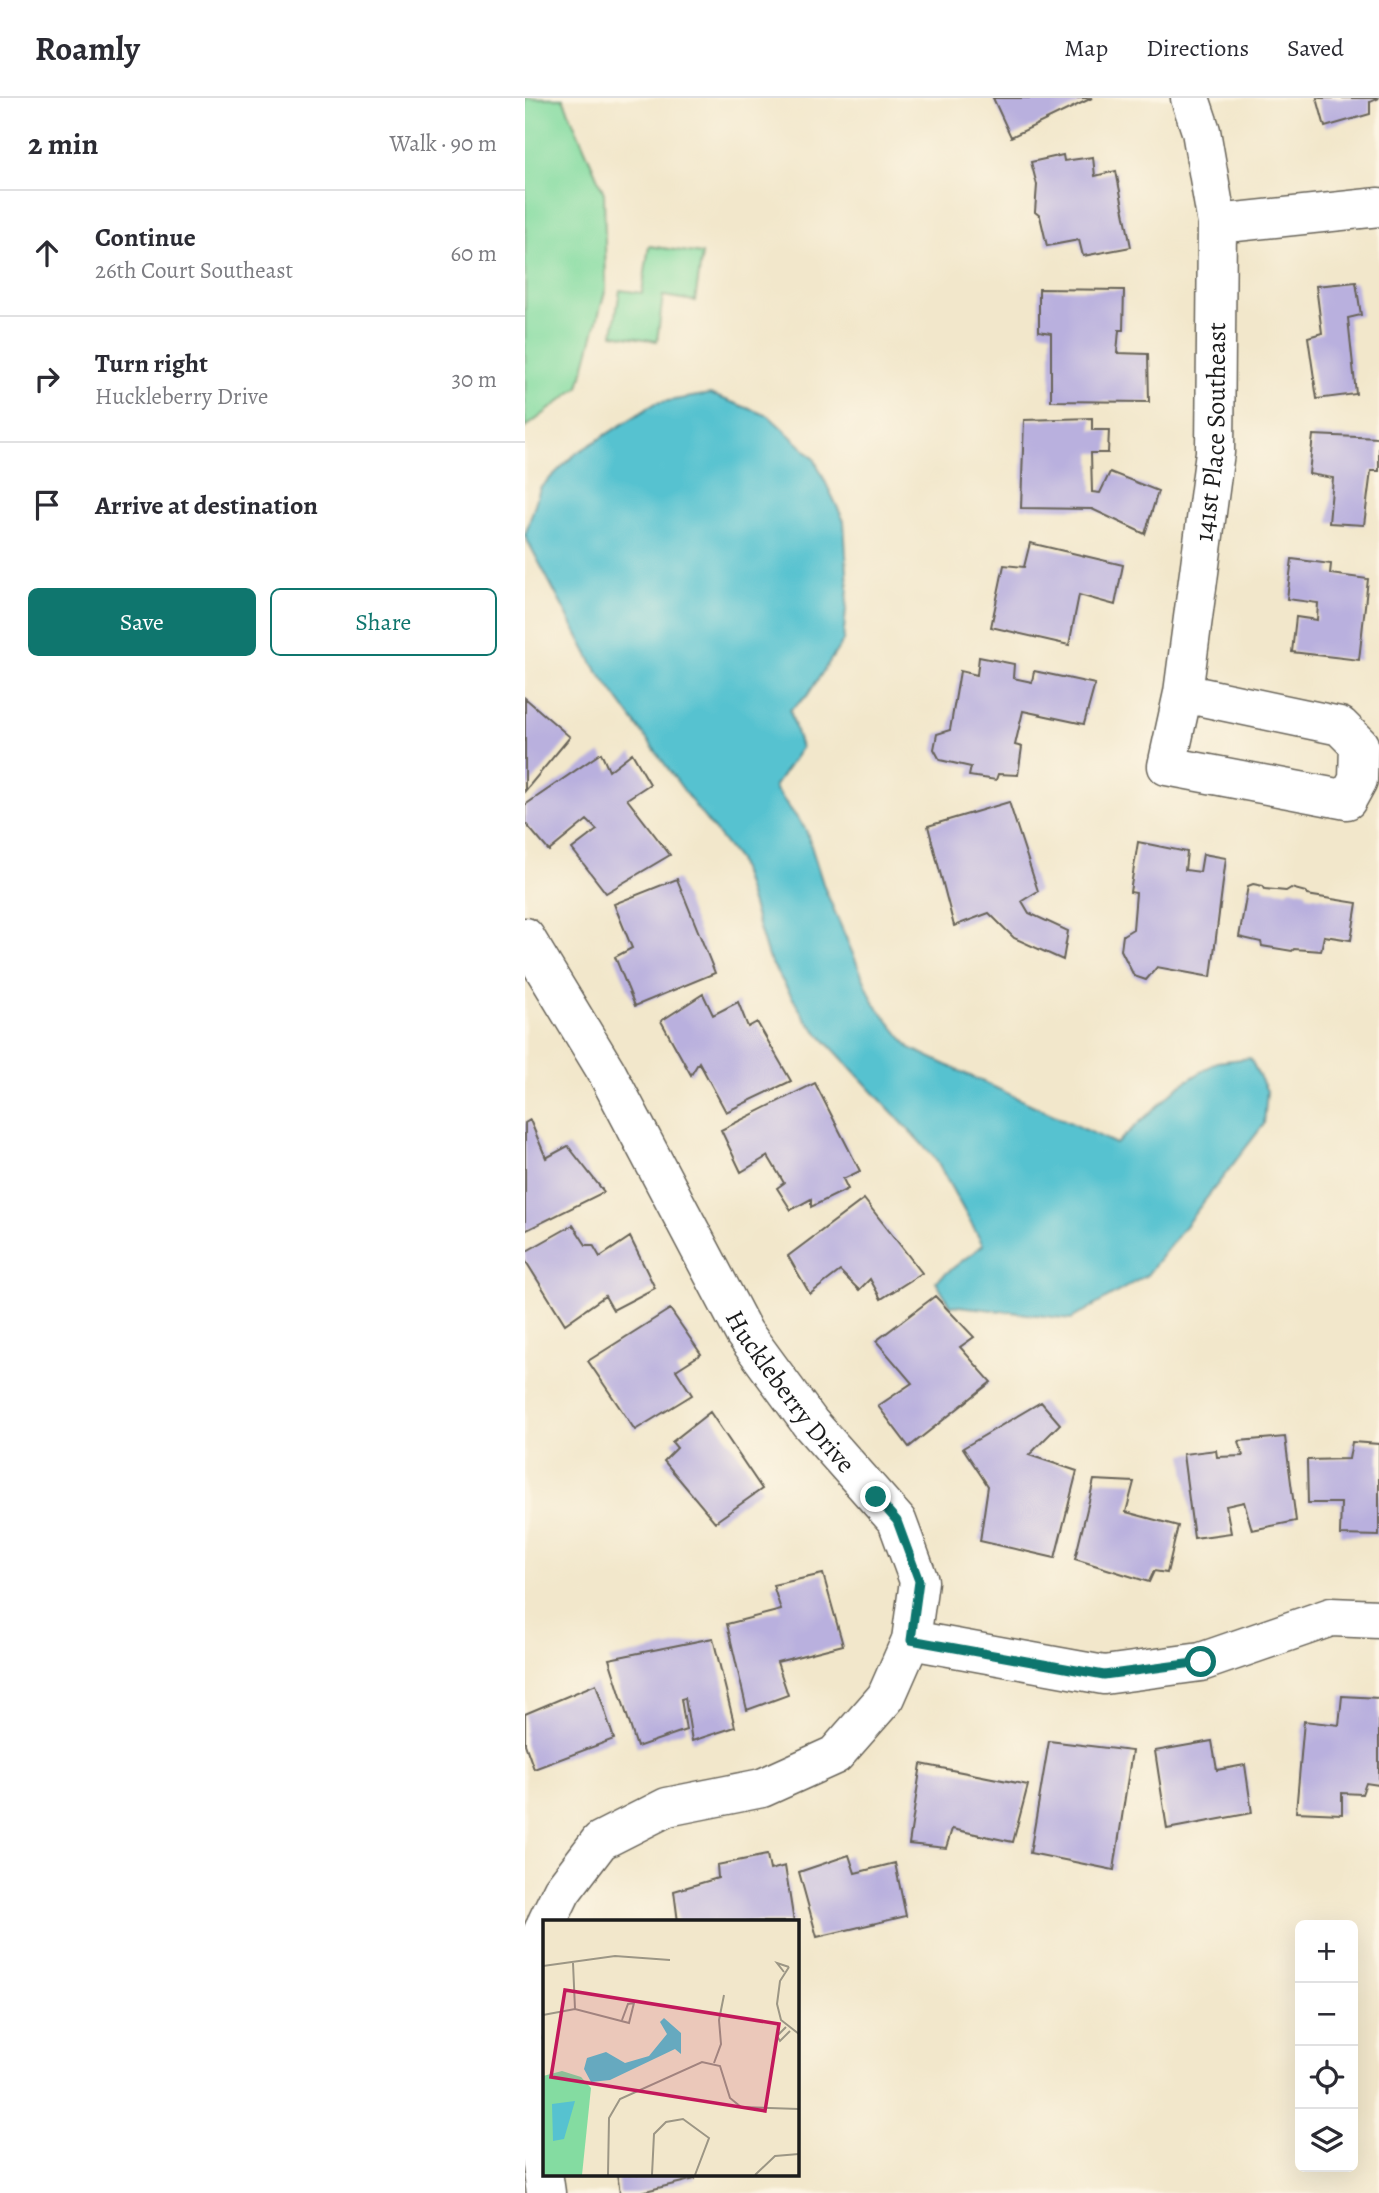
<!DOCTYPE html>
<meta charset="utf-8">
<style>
:root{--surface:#fff;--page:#f2f2f3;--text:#2b2b33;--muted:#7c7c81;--line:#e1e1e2;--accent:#0f766e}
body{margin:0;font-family:Alegreya,serif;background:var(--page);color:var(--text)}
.controls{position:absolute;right:21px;bottom:21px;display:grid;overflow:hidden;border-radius:10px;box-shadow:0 7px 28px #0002}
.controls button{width:63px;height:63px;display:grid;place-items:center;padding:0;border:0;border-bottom:2px solid var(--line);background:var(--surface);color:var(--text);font:35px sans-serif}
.stop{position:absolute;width:21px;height:21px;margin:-16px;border:5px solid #0f766e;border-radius:50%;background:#fff}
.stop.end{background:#0f766e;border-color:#fff;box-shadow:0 2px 7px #0008}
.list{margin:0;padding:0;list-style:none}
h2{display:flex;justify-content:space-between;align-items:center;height:91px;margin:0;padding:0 28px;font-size:30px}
h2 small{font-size:23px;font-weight:400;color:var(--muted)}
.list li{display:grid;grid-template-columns:46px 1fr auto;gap:21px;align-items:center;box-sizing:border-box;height:126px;padding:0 28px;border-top:2px solid var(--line)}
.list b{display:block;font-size:26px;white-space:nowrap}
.list p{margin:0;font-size:23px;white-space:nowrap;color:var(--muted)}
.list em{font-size:23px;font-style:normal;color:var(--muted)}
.actions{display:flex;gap:14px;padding:21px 28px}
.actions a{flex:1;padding:16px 0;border:2px solid var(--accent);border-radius:10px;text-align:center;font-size:24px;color:var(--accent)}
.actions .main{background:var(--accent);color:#fff}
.icon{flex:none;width:38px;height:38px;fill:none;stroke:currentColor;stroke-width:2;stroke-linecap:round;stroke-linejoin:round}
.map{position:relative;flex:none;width:854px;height:2095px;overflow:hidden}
header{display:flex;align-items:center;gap:42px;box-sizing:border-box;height:98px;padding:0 35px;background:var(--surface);border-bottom:2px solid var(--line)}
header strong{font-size:33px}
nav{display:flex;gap:38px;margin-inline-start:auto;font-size:24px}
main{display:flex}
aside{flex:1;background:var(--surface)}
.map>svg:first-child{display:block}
.green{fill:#84dca1;stroke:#507c5e;stroke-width:2}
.water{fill:#56c2d0;stroke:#396f76;stroke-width:2}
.building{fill:#b9b0de}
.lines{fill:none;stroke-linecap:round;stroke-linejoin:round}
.street-casing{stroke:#676359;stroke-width:41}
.street{stroke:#fff;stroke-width:38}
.route{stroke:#0f766e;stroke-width:9}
.labels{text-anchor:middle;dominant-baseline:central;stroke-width:6;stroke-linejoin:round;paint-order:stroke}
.street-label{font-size:26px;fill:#1c1c1c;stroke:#fcf5e5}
.inset-road{fill:none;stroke:#9c9685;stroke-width:2}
.view{fill:#c2185b;fill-opacity:0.15;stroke:#c2185b;stroke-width:3.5}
.inset-edge{fill:none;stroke:#1c1c1c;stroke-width:3.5}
</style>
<header>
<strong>Roamly</strong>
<nav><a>Map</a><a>Directions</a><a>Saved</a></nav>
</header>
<main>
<aside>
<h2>2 min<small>Walk · 90 m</small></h2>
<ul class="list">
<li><svg class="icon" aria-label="ahead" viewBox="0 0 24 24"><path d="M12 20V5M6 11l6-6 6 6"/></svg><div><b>Continue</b><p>26th Court Southeast</p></div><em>60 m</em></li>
<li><svg class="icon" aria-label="right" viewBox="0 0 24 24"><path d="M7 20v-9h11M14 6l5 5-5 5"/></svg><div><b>Turn right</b><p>Huckleberry Drive</p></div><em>30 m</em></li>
<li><svg class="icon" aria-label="arrive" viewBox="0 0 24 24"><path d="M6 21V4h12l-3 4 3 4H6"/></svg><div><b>Arrive at destination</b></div></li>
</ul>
<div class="actions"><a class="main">Save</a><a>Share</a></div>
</aside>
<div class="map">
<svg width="854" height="2095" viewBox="0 0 854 2095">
<rect width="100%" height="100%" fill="#fcf5e5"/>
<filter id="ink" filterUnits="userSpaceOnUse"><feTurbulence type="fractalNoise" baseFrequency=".0143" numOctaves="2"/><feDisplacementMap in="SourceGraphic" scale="14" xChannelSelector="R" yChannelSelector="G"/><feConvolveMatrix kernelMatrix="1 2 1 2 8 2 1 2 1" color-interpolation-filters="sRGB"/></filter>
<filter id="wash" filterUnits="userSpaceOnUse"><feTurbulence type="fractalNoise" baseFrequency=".00686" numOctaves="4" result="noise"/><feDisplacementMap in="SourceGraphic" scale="28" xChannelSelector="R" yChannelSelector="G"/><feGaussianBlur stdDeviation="1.57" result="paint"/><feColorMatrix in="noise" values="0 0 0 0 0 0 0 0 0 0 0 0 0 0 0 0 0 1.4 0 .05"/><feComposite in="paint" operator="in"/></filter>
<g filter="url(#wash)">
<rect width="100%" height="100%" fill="#f2e7cb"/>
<path class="green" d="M0 0H38L79 95 81 190 54 289 0 330Z
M124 148 177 156 170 203 138 198 132 243 88 236 95 192 117 195Z"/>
<path class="water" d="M185 296 244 318 289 360 319 423 323 490 318 543 282 598 265 612 276 650 249 689 281 732 299 789 349 905 385 950 591 1046 654 988 692 964 725 960 742 993 739 1026 622 1177 546 1221 425 1207 411 1183 458 1147 410 1060 281 922 243 859 213 762 173 712 69 568 0 438 15 390 49 357 131 305Z"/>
<g id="blocks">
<path class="building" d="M468 0H567L486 39Z
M792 0H854L845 4V16L800 29Z
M538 57 539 63 568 59 570 78 591 73 606 149 558 158 554 142 522 148 515 118 510 114 512 87 506 64Z
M831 184 836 217 823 220 831 296 792 301 783 239 797 235 791 188Z
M514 191 599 192 598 232H594L592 255 623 256 624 304 526 303V235L514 233Z
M567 320V332H584L583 355H566L567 394 575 395 585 374 633 393 620 436 567 411 496 410 499 322Z
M788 337 854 340V373H846L839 427 804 425 808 380 784 376Z
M505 445 598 467 590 507 554 497 544 547 466 529 479 467 499 469Z
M767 461 806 466 805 476 843 481 834 562 767 554 771 519 792 522 793 505 762 501Z
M454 559 489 566 488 580 507 584 509 573 570 586 559 626 498 613 490 647 497 649 493 677 473 676 471 682 444 678 446 669 415 662 409 651 412 636 425 632 435 573 452 577Z
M0 600 45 639 0 693Z
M76 655 84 673 107 655 125 686 102 701 145 757 81 795 47 751 72 732 62 722 24 753 0 725V707Z
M484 704 513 793 497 803 504 815 543 833 538 862 489 840 464 815 429 828 403 728Z
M613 744 662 754 660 772 675 774 678 756 701 760 686 879 632 869 621 882 609 878 596 852 598 837 608 831 611 795 605 794Z
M152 781 190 875 110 908 90 859 107 850 89 806Z
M728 786 738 788 740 791 761 793 766 790 781 794 782 797 832 805 826 842 799 838 796 853 769 851 767 853 737 848 736 844 714 839 723 788Z
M178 896 188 917 213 904 223 929 232 924 266 983 201 1014 174 964 166 977 136 923Z
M290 985 335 1073 318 1081 323 1091 286 1109V1101L266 1112 252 1090 259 1085 243 1058 216 1074 196 1032Z
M5 1022 21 1060 43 1048 79 1094 0 1133V1025Z
M339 1101 397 1175 356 1201 345 1181 334 1192 315 1173 285 1196 263 1158Z
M48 1127 61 1147H68L75 1159 105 1139 130 1190 88 1212 80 1198 40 1226 0 1162V1154Z
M410 1198 449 1239 435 1249 466 1284 384 1349 353 1308 387 1285 351 1243Z
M145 1211 176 1256 151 1272 167 1297 110 1332 63 1263Z
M516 1304 535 1326 504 1357 552 1373 530 1460 455 1443 463 1388 438 1350Z
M185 1314 237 1391 190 1424 139 1363 152 1350 147 1344Z
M760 1339 771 1423 727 1432 719 1404 701 1408 706 1435 669 1440 658 1356 691 1352 692 1359 718 1358 714 1343Z
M827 1344 854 1346V1438L815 1437 816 1405H783L782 1362 824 1361Z
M569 1382 609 1384 601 1414 653 1428 642 1475 629 1473 624 1484 550 1461Z
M298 1476 318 1547 252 1564 263 1597 222 1612 202 1526 256 1512 248 1487Z
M188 1540 210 1629 167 1643 160 1600 156 1601 161 1632 112 1649 84 1561Z
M71 1586 89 1641 9 1671 0 1646V1616Z
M817 1598 854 1600V1687L841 1685 837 1696 817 1695V1716L771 1714 779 1623 814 1627Z
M524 1643 607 1653 589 1772 505 1755Z
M687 1643 692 1672 720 1667 727 1715 642 1731 630 1653Z
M396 1666 503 1687 488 1744 427 1731 421 1750 384 1746Z
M242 1757 245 1772 260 1768 269 1824H153L149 1793 193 1780 192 1767Z
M324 1757 330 1775 370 1765 381 1818 292 1839 274 1774Z
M92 2076H169L170 2081 112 2095H95Z"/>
</g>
</g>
<g filter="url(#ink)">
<use href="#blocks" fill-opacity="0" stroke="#676359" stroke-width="2"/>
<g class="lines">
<defs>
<g id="street">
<path d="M692 126 854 109"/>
<path id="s1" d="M658 595 815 628 834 647 833 682 822 702 642 668 658 595 690 354 692 126 676 33 665 0"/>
<path id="s2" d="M0 839 81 973 219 1235 285 1325 372 1423 394 1483 386 1542 361 1599 310 1657 237 1690 142 1709 75 1743 37 1793 22 1824"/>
<path d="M386 1542 579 1577 676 1564 806 1519 854 1521"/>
<path d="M0 1931 5 1862 19 1831"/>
<path d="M0 1949 21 2095"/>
</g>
</defs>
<use href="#street" class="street-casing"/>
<use href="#street" class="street"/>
</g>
</g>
<g class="lines" filter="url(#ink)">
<path class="route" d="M351 1399 372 1423 394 1483 386 1542 579 1577 676 1564"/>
</g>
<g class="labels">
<g class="street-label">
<text stroke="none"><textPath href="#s1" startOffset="766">141st Place Southeast</textPath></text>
<text stroke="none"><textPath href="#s2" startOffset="527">Huckleberry Drive</textPath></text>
</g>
</g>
<g transform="translate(18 1822)">
<rect width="256" height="256" fill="#f2e7cb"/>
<path d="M19 151 38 157 48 168 39 255H0V156Z" fill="#84dca1"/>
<path d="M121 98 138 113V134L132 129 67 160 48 162 41 149 44 138 63 132 82 143 106 136 124 114 117 102ZM32 181 21 219 10 221 9 184Z" fill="#56c2d0"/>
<path class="inset-road" d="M30 43 32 89M0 46 72 36 127 40M246 47 237 61 234 84 238 100 256 114M241 52 234 43 246 47M0 95 32 89 86 103 91 83 85 84 79 100M243 107 234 116 237 121 247 111M171 143 178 124 176 100 181 75M65 255 66 198 77 179 159 142 177 146 187 178 198 187 256 189M109 255 111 214 123 202 140 199 166 218 152 255M212 255 232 236 256 234"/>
<path class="view" d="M22 70 236 104 222 191 8 157Z"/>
<rect width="256" height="256" class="inset-edge"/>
</g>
</svg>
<div class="controls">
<button>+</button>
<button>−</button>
<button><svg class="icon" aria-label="locate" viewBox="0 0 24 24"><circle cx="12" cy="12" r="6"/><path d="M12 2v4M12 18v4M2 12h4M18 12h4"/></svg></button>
<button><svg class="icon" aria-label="layers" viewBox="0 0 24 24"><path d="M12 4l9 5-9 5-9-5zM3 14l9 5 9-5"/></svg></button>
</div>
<div class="stop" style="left:676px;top:1564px"></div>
<div class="stop end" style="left:351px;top:1399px"></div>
</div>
</main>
